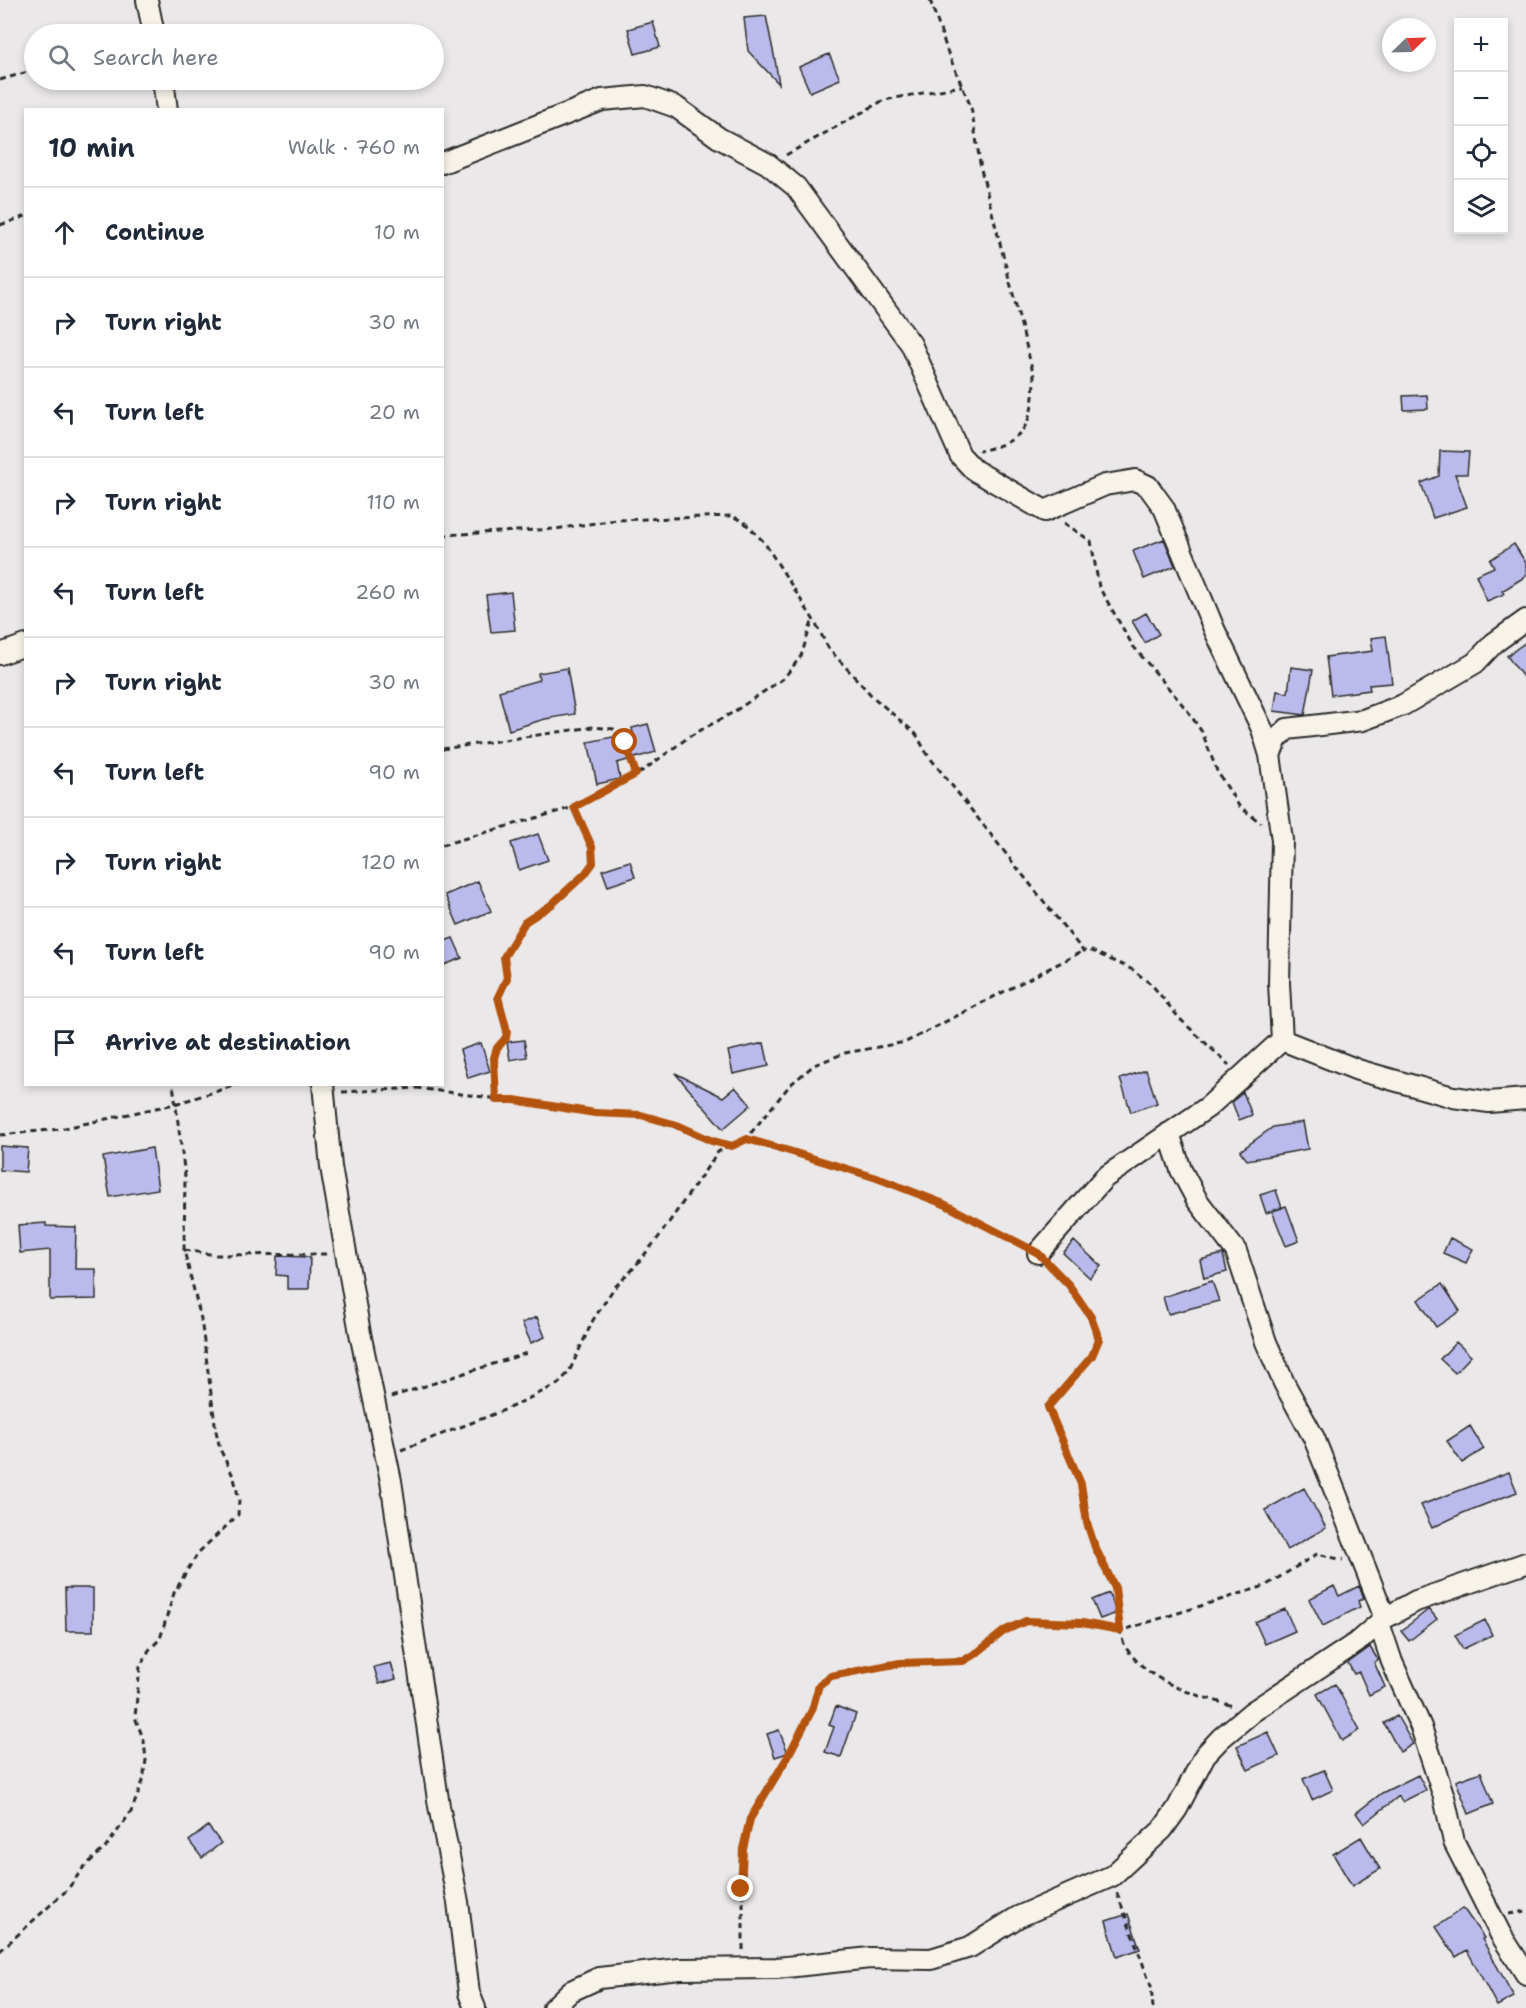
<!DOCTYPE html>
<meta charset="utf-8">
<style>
:root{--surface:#fff;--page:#f2f2f3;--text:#1f2937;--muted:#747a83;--line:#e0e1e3}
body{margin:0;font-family:"Shantell Sans",sans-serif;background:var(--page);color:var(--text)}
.controls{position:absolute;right:18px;top:18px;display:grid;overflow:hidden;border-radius:0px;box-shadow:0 3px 9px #0003}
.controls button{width:54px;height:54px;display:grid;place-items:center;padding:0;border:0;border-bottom:2px solid var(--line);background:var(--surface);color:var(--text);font:30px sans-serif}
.compass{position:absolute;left:1382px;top:18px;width:54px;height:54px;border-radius:50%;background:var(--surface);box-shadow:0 3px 9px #0003;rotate:67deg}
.stop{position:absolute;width:18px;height:18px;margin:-14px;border:4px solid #b45309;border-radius:50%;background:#fff}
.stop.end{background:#b45309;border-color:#fff;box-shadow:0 2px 6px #0008}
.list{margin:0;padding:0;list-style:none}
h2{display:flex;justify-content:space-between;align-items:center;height:78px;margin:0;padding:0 24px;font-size:26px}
h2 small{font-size:20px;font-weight:400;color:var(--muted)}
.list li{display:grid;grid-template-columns:39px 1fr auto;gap:18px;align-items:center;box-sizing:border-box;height:90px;padding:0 24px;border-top:2px solid var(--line)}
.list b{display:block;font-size:22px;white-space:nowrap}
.list em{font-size:20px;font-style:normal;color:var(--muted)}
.icon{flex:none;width:33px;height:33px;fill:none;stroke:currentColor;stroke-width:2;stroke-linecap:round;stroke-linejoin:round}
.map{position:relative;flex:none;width:1526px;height:2008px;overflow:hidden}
.search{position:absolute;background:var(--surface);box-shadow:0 3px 9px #0003;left:24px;top:24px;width:420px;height:66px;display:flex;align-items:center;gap:15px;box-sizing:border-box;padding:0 21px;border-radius:33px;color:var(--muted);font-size:22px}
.panel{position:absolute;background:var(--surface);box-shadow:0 3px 9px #0003;left:24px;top:108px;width:420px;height:978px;border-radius:0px}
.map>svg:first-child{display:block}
.building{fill:#babbec;stroke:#2b2b2b;stroke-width:1.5}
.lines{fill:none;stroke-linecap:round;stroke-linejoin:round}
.minor-casing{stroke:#2b2b2b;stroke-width:24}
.path{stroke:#2b2b2b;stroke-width:3;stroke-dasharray:6 4.5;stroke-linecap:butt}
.minor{stroke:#f7f3e8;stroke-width:20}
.route{stroke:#b45309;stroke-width:8}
</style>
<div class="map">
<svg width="1526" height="2008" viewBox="0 0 1526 2008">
<rect width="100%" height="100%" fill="#ebe8e9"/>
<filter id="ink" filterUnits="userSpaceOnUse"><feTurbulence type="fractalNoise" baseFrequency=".0167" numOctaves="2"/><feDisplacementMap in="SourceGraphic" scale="12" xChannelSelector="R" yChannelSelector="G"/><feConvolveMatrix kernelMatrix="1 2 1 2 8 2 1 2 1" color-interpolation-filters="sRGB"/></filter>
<g filter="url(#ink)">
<path class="building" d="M766 16 775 60 779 84 748 51 744 18Z
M653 22 660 47 635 54 628 29Z
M829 54 840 79 810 92 799 67Z
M1427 395 1428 409 1404 410 1403 396Z
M1440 451 1469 452 1467 474H1455L1467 507 1433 518 1421 483 1439 476Z
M1164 539 1175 566 1144 579 1133 551Z
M1514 544 1526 563V576L1502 591 1504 594 1487 601 1476 575 1494 567 1490 560Z
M511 592 515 630 491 632 486 595Z
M1146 613 1159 634 1145 643 1132 621Z
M1386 636 1392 683 1369 685 1370 690 1331 695 1326 657 1373 651 1371 638Z
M1526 642V681L1507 656Z
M1291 667 1313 670 1305 715 1274 711 1277 691 1288 693Z
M567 668 575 714 545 719 509 730 499 691 539 680 538 673Z
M648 724 656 752 617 763 620 779 597 784 588 742 633 733 632 728Z
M538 834 548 860 519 870 511 843Z
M630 861 635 877 608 886 602 870Z
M478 881 491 911 458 925 445 895Z
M453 938 462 958 442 966V942Z
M524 1040 527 1057 510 1060 507 1042Z
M481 1043 490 1071 468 1078 460 1050Z
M764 1043 769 1066 733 1074 728 1051Z
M1146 1070 1157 1103 1131 1112 1120 1079Z
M675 1073 723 1097 735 1087 751 1105 723 1129Z
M1243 1092 1252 1115 1239 1120 1232 1102Z
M1303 1122 1308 1149 1247 1160 1240 1151 1273 1127Z
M0 1146 28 1148 26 1172 0 1170Z
M152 1148 158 1189 110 1197 103 1157Z
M1276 1190 1282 1208 1266 1213 1260 1195Z
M1286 1206 1299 1241 1286 1246 1272 1211Z
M46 1223V1226L76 1227 75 1269H96V1299L50 1300V1250L20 1253 18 1225Z
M1450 1238 1473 1249 1466 1263 1443 1253Z
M1074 1241 1101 1266 1090 1278 1063 1253Z
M1223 1254 1227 1272 1204 1278 1200 1260Z
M277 1256 310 1257 309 1289H287V1276L276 1275Z
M1212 1281 1219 1301 1168 1314 1163 1297Z
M1442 1284 1460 1311 1436 1327 1418 1300Z
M537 1317 545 1337 531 1343 522 1323Z
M1456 1342 1471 1356 1455 1373 1440 1359Z
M1470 1426 1484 1449 1462 1463 1447 1441Z
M1509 1472 1517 1492 1463 1513 1432 1528 1421 1505Z
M1304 1488 1326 1528 1287 1550 1265 1510Z
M1334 1586 1339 1596 1359 1586 1364 1598 1358 1601 1360 1607 1323 1626 1309 1599Z
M65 1588H93V1631H66Z
M1109 1593 1117 1613 1100 1619 1092 1600Z
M1285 1609 1295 1631 1265 1644 1255 1622Z
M1429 1609 1437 1619 1409 1641 1401 1631Z
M1485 1620 1492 1635 1463 1649 1455 1635Z
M1370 1647 1378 1660 1374 1662 1385 1687 1369 1695 1359 1672 1354 1674 1348 1663Z
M391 1663 396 1679 379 1684 374 1667Z
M1335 1684 1360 1730 1342 1741 1317 1694Z
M836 1706 856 1714 841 1757 825 1752 834 1727 829 1725Z
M1397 1716 1413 1744 1400 1752 1384 1723Z
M779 1730 788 1753 775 1757 767 1734Z
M1268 1732 1279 1756 1248 1770 1237 1746Z
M1324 1770 1333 1790 1312 1800 1303 1779Z
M1481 1772 1493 1804 1469 1814 1456 1781Z
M1418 1775 1426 1790 1402 1802 1399 1796 1364 1824 1356 1813 1382 1793Z
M208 1826 221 1843 202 1858 189 1841Z
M1361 1837 1380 1869 1352 1886 1333 1854Z
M1463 1908 1484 1938 1482 1939 1514 1997 1497 2006 1467 1950 1456 1957 1436 1927Z
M1128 1914 1140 1949 1117 1957 1106 1921Z"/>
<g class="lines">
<defs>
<path id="minor" d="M147 0 154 34
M163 80 167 110
M442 163 602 100 645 96 676 107 719 138 768 164 796 187 911 344 960 455 974 470 1045 511 1105 485 1135 480 1148 486 1164 508 1215 631 1262 729 1270 755
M0 654 26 645
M1282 1040 1279 983 1282 840 1270 755 1277 739 1287 729 1363 720 1403 705 1475 663 1494 643 1526 620
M323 1084 331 1167 360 1333 391 1481 439 1806 458 1902 469 1993 475 2008
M1169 1133 1181 1170 1197 1200 1236 1251 1266 1342 1284 1383 1314 1438 1385 1618
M1038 1253 1104 1178 1208 1107 1282 1040 1358 1070 1453 1097 1489 1102 1526 1099
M1379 1623 1392 1662 1421 1727 1444 1797 1454 1842 1501 1935 1526 1974
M553 2008 571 1991 599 1978 680 1969 777 1968 870 1958 931 1959 970 1947 1018 1917 1112 1876 1162 1830 1177 1809 1205 1755 1221 1738 1252 1712 1356 1643 1385 1618 1416 1601 1526 1563"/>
</defs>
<use href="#minor" class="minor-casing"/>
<path class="path" d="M930 0 948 53 971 107 981 169 1034 376C1033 422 1028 441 979 451
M0 80 34 70
M786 155 884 100 962 86
M0 225 26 216
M1064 523 1091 541 1099 587 1133 646 1187 710 1202 732 1217 771 1239 806 1261 823
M442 535 555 529 616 520 732 516 744 522 764 542 813 619 829 649 873 697 916 734 927 754 1083 951H1092L1133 970 1152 985 1180 1019 1229 1065
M442 749 593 727 614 729 625 742 636 774
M442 845 574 807 644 770 690 736 732 713 784 678 801 656 813 619
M342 1092 417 1088 595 1112 641 1115 732 1146 746 1139 790 1085 814 1065 845 1053 906 1042 1083 951
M496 1100 494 1058 507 1031 498 997 507 978 504 957 525 922 551 905 585 874 593 863 592 847 574 807
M0 1135 60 1129 175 1104 240 1084
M746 1139 877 1178 944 1204 1024 1246
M184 1250 216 1255 329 1254
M1050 1266C1072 1288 1088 1310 1099 1339L1092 1356 1048 1407C1056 1434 1072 1457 1081 1483 1087 1503 1087 1525 1094 1545 1100 1560 1112 1575 1115 1591 1119 1610 1116 1636 1129 1652 1156 1686 1194 1694 1233 1706
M391 1397 527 1353
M401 1450 507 1409 558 1384 569 1372 593 1320 614 1288 632 1270 658 1238 718 1152 727 1146
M1117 1893 1151 1986 1153 2008
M1509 1914 1526 1911
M743 1950V1849L750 1819 787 1759 812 1710 819 1685 831 1676 900 1663 963 1661 978 1652 1004 1631 1026 1621 1082 1623 1120 1631 1265 1586 1317 1554 1343 1560
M0 1951 68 1889 83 1868 106 1847 131 1812 143 1781 146 1760 144 1741 135 1717 140 1667 149 1650 160 1639 174 1593 188 1569 199 1552 238 1515 239 1500 234 1478 220 1449 216 1431 201 1319 184 1250 185 1176 173 1084"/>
<use href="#minor" class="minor"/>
</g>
</g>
<g class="lines" filter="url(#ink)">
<path class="route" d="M625 742 636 774 574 807 592 847 593 863 585 874 551 905 525 922 504 957 507 978 498 997 507 1031 506 1038 497 1048 494 1058 496 1100H514L595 1113 641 1115 677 1125 712 1141 732 1146 747 1139 789 1151 877 1178 944 1204 1038 1253 1069 1285 1091 1317 1099 1339 1092 1356 1048 1407 1081 1484 1087 1523 1095 1547 1115 1588 1120 1630 1082 1623 1026 1621 1004 1631 978 1652 963 1661 900 1663 831 1676 819 1685 812 1710 787 1758 750 1819 743 1849 741 1889"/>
</g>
</svg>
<div class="controls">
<button>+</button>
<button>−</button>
<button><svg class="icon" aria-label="locate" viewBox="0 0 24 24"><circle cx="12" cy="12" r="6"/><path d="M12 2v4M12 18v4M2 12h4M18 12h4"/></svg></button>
<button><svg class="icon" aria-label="layers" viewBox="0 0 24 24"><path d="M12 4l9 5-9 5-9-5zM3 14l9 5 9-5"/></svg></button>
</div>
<svg class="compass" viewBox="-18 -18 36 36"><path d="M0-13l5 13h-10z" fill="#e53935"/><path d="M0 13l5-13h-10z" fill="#747a83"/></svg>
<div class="stop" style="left:625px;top:742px"></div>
<div class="stop end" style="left:741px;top:1889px"></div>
<div class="search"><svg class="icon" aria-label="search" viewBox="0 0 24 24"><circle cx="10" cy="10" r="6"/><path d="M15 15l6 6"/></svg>Search here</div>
<section class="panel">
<h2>10 min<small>Walk · 760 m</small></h2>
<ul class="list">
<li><svg class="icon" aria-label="ahead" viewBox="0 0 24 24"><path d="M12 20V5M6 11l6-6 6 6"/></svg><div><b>Continue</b></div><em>10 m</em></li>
<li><svg class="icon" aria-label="right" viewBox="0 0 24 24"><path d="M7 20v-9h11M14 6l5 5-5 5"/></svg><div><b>Turn right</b></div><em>30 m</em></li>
<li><svg class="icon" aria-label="left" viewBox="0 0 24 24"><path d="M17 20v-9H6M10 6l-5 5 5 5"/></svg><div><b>Turn left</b></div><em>20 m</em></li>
<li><svg class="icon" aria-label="right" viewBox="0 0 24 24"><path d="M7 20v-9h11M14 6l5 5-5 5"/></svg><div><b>Turn right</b></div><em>110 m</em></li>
<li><svg class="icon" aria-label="left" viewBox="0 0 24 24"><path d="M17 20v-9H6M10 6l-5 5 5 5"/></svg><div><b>Turn left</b></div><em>260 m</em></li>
<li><svg class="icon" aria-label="right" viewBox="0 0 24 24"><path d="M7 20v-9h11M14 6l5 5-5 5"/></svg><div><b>Turn right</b></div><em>30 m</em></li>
<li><svg class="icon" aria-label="left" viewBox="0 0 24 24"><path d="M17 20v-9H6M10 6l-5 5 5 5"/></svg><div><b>Turn left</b></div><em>90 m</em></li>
<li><svg class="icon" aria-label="right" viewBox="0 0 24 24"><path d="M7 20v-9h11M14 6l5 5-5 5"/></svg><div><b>Turn right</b></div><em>120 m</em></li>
<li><svg class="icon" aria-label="left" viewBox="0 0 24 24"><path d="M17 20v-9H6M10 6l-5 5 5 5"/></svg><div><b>Turn left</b></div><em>90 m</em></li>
<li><svg class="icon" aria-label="arrive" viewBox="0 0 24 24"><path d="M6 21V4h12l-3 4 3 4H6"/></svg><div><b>Arrive at destination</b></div></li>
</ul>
</section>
</div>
